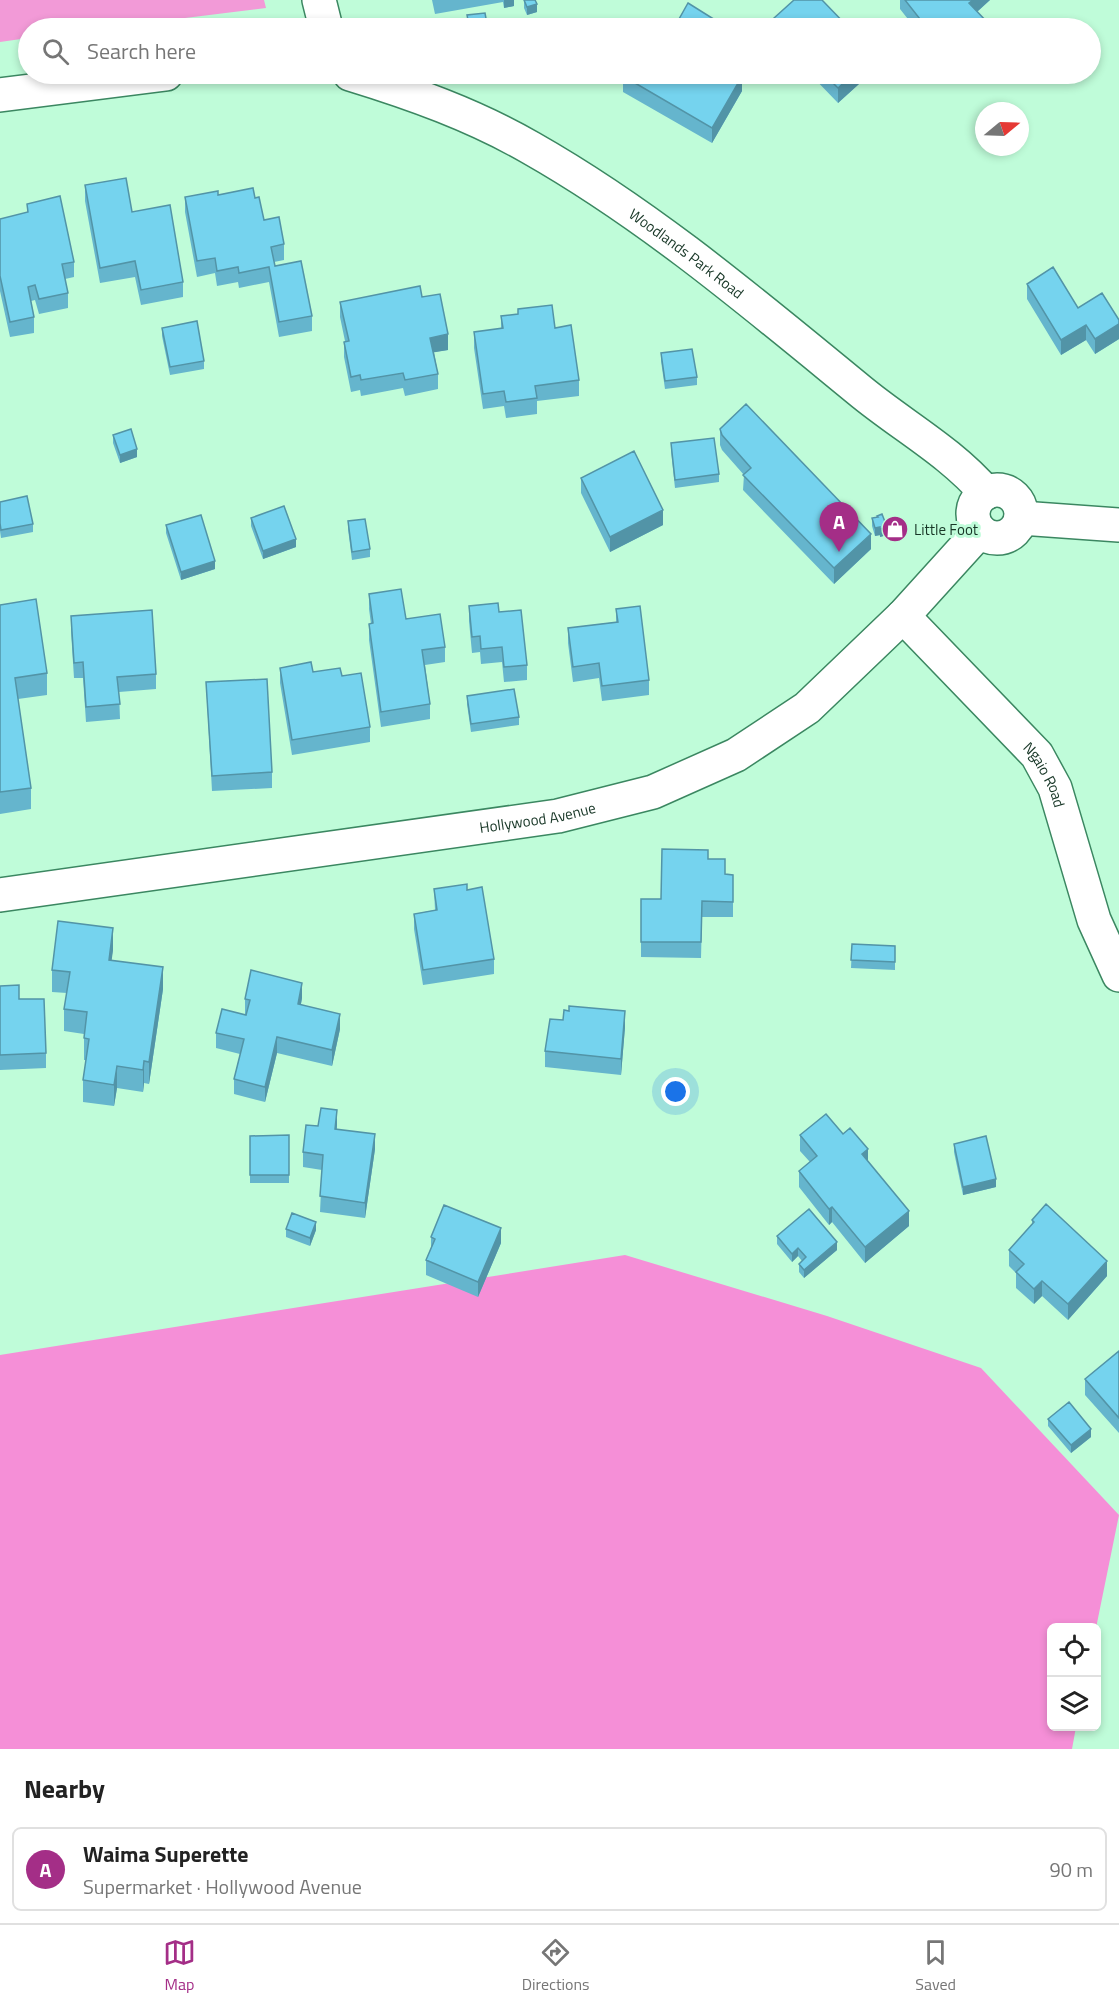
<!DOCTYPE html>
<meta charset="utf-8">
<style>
:root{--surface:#fff;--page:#f2f2f2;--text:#222;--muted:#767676;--line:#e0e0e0;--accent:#a42e87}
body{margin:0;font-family:"Titillium Web",sans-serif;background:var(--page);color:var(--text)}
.controls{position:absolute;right:18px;bottom:18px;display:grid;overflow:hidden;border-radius:9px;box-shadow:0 3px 9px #0003}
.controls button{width:54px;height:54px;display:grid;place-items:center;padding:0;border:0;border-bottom:2px solid var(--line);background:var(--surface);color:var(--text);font:30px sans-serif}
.compass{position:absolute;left:975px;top:102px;width:54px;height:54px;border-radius:50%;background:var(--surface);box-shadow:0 3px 9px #0003;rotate:71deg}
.you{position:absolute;left:676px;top:1092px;width:21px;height:21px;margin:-15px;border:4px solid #fff;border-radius:50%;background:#1a73e8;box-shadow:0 0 0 9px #1a73e833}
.badge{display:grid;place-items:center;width:39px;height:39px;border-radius:50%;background:var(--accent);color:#fff;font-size:20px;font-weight:700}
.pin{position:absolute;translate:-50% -50px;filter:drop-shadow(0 2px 3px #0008)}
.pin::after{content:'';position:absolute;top:32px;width:21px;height:18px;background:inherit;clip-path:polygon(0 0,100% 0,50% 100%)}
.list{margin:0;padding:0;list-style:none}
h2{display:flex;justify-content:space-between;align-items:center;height:78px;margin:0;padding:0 24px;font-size:26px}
h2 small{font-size:20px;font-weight:400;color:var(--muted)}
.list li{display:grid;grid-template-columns:39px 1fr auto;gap:18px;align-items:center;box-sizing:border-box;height:84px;margin:0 12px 12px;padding:0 12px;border:2px solid var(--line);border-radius:9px}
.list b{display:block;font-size:22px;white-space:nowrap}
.list p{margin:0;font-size:20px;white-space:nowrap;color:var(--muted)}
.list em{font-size:20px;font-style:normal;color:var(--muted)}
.icon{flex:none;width:33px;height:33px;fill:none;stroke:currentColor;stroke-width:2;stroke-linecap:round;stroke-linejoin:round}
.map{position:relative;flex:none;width:1119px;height:1749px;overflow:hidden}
.search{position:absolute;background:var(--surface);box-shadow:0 3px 9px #0003;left:18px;right:18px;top:18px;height:66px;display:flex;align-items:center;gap:15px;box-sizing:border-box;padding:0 21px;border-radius:33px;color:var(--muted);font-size:22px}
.sheet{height:174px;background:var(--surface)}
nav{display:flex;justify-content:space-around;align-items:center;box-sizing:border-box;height:84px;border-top:2px solid var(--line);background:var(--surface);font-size:16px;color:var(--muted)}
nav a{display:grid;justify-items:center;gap:3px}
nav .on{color:var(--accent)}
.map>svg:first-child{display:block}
.green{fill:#f29ad7}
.forest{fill:#f58fd7}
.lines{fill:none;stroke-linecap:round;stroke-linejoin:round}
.minor-casing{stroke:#3b8761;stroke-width:36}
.minor{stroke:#fff;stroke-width:33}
.wall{fill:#65b5cd}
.shaded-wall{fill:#5294a7}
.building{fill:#75d3ee;stroke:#5294a7;stroke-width:1.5}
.labels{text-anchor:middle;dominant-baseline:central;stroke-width:6;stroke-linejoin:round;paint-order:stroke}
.street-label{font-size:15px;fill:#173626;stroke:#bffcd9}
.poi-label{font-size:15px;fill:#173626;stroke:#bffcd9;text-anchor:start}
</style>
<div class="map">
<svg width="1119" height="1749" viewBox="0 0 1119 1749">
<rect width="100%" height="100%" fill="#bffcd9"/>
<path class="green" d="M0 0H264L266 8 104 28H28V38L0 42Z"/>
<path class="forest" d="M625 1255 827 1316 981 1368 1119 1515 1096 1628H1052V1726L1076 1727 1072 1749H0V1355Z"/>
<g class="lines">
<defs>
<g id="minor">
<path d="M319 0 326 28"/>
<path id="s1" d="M350 74C412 93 474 115 531 148 649 215 754 304 859 390 901 425 950 451 986 493"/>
<path d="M0 95 166 74"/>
<circle cx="997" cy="514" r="24"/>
<path d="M1021 518 1119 525"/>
<path id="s2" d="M903 616 1037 755 1055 788 1094 920 1119 975"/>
<path id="s3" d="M0 895 558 816 653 792 736 755 807 708 903 616 980 531"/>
</g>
</defs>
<use href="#minor" class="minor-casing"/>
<use href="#minor" class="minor"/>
</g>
<path class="wall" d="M432 0H514V6L504 8 503 2 435 14Z
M524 0 537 12 527 15 524 8Z
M900 0H990L977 12 988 28H915L900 9Z
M467 15 487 24V28H468Z
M774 18 849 28H774Z
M810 74H870L838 103Z
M623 76 742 91 712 143 623 92Z
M85 185 132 212 183 282V297L141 305 135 277 100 283 85 201Z
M218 195 255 198 264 220 284 244V260L274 262 275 266 312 316V331L279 337 269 282 239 288 238 282 217 286 215 273 197 277 185 212V197Z
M27 204 74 262V277L65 279 68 293V308L39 314 35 300 31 301 34 317V333L10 337 0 291V219L27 213Z
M1027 284 1078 308 1119 324V339L1095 354 1086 340 1061 355 1027 299Z
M340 302 448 350 434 352 438 374V389L405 396 403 388 361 396 360 390 351 392 344 357V342L345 341 340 317Z
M501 316 555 328 579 380V396L537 401V414L506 418 504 406 483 409 474 348V332L501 329Z
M162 328 204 361V369L170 375 162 336Z
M661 353 697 377V385L665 389 661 361Z
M720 429 871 549 834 584 743 490 744 475 722 450 720 445Z
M113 435 137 457 120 463 113 443Z
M671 443 719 474V482L675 488 671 451Z
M581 478 663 525 610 552 581 493Z
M0 502 33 524V532L1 538 0 531Z
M251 518 296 547 263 559 251 526Z
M872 518 887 535 880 537V535L875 536 872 526Z
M348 521 370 549V557L352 560 348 529Z
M166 525 215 569 181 580 166 533Z
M369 594 445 647V662L425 665 430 704V719L381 727 369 640V624H371L369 609Z
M0 605 47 673V695L18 699 31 788V809L0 814Z
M469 606 499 612 527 665V680L504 682 502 662 481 664 480 652 472 653 469 621Z
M616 609 649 680V695L602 701 599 678 573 682 568 643V628L616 622Z
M71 616 156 674V689L119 692 120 719 86 722 83 678H74L71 631Z
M280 668 342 676 370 727V742L292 755 280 683Z
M206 682 272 772V788L212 791Z
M467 696 519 717V725L471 732 467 704Z
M708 859 725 874 733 875V917H702L701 958 641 957V899H661Z
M434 889 467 890 494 959V974L423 985 414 929V914L435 910Z
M852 944 895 946V970L851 968Z
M113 950 111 960 163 989 149 1084 144 1083 143 1092 117 1088 114 1106 83 1102V1080L86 1060H84V1034L64 1031V1009L67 993 52 992V970Z
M0 986 19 999 46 1053V1068L0 1070Z
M302 998 301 1004 340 1029 332 1066 277 1053 265 1102 234 1094V1079L240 1054 216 1048V1033L245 1014V999Z
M569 1011 625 1027 621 1075 545 1067V1051Z
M337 1125V1129L375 1149 365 1218 320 1212 322 1170 303 1167V1152L318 1126Z
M289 1135V1183H250V1136Z
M800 1135 868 1161 909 1226 865 1263 832 1222 829 1225 799 1187V1171L810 1162 800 1151Z
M954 1144 996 1187 963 1195 954 1152Z
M1032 1220 1107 1276 1068 1320 1042 1296 1034 1304 1016 1288V1273L1009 1266V1250L1032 1225Z
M286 1229 316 1230 310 1246 286 1237Z
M777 1236 837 1250 804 1278 799 1272V1264L802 1261 798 1256 792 1262 777 1244Z
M431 1237 501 1243 478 1297 426 1275V1260L431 1248Z
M1119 1351V1433L1085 1395V1379Z
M1048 1419 1091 1437 1071 1453 1048 1426Z"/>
<path class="shaded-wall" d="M504 0H514V6L504 8Z
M973 0H990L969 19V3Z
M537 4V12L527 15V7Z
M988 23V28H982Z
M853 74H870L838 103V88Z
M742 76V91L712 143V128Z
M1119 324V339L1095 354V339Z
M1086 325V340L1061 355V340Z
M448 334V350L430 353V338Z
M137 449V457L120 463V455Z
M663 510V525L610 552V537Z
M880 527V535L875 536V528Z
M887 527V535L880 537V529Z
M871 534V549L834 584V568Z
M296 539V547L263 559V551Z
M215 561V569L181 580V572Z
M113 928V950L109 981V960Z
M163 967V989L149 1084V1062Z
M302 983V998L298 1019V1004Z
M625 1011V1027L621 1075V1059Z
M340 1014V1029L332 1066V1050Z
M277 1037V1053L265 1102V1087Z
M144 1061V1083L143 1092V1070Z
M117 1066V1088L114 1106V1085Z
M337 1110V1125L335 1144V1129Z
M375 1134V1149L365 1218V1203Z
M868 1149V1165L862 1154Z
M996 1179V1187L963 1195V1187Z
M832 1207V1222L829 1225V1209Z
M909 1211V1226L865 1263V1247Z
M316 1222V1230L310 1246V1238Z
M501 1228V1243L478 1297V1282Z
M837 1242V1250L804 1278V1270Z
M798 1248V1256L792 1262V1254Z
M1107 1261V1276L1068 1320V1304Z
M1042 1281V1296L1034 1304V1289Z
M1091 1429V1437L1071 1453V1445Z"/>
<path class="building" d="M524 0H535L537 4 527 7Z
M794 0H822L849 28H783L774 18Z
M905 0H973L969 3 988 23 982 28H927Z
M688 3 728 28H674Z
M485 13 487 24 469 26 467 15Z
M625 74H738L742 76 712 128 623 76Z
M824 74H853L838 88Z
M126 178 132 212 170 205 183 282 141 290 135 261 100 268 85 185Z
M253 188 255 198 259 197 264 220 279 217 284 244 271 247 275 266 301 261 312 316 279 322 269 267 239 273 238 267 217 271 215 258 197 261 185 197 218 191V195Z
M60 196 74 262 62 264 68 293 39 299 35 285 28 287 34 317 10 322 0 276V219L28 212 27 204Z
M1053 267 1078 308 1102 293 1119 320V324L1095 339 1086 325 1061 340 1027 284Z
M420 286 422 297 440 294 448 334 430 338 438 374 405 380 403 373 361 380 360 375 351 377 344 342 349 341 340 302Z
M552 305 555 328 571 325 579 380 535 386 537 398 506 402 504 391 483 394 474 332 503 328 501 316 518 314V309Z
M197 321 204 361 170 367 162 328Z
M692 349 697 377 665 381 661 353Z
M746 404 871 534 834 568 743 475 751 468 722 435 720 429Z
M131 429 137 449 120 455 113 435Z
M714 438 719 474 675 480 671 443Z
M634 451 663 510 610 537 581 478Z
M27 496 33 524 1 530 0 523V502Z
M284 506 296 539 263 551 251 518Z
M882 514 887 527 880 529V527L875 528 872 518 878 517 877 516Z
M201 515 215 561 181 572 166 525Z
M365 519 370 549 352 552 348 521Z
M401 589 406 619 440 614 445 647 422 650 430 704 381 712 369 624 373 623 369 594Z
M36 599 47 673 15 678 31 788 0 792V605Z
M498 603 499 612 521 610 527 665 504 667 502 647 481 649 480 636 472 637 469 606Z
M640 606 649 680 602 686 599 663 573 667 568 628 618 622 616 609Z
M152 610 156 674 117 677 120 704 86 707 83 662 74 663 71 616Z
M311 662 313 672 340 668 342 676 361 673 370 727 292 740 280 668Z
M267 679 272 772 212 776 206 682Z
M514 689 519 717 471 724 467 696Z
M662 849 708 850V859H725V874L733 875V902L702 901 701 942H641V899H661Z
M467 884V890L482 887 494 959 423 970 414 914 437 910 434 889Z
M58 921 113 928 109 960 163 967 149 1062 144 1061 143 1070 117 1066 114 1085 83 1080 89 1039 84 1038 87 1012 64 1009 70 972 52 970Z
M852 944 895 946V962L851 960Z
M251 970 302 983 298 1004 340 1014 332 1050 277 1037 265 1087 234 1079 244 1039 216 1033 222 1009 246 1015 250 1000 245 999Z
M19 985V999H44L46 1053 0 1055V986Z
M569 1006 625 1011 621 1059 545 1051 550 1019 563 1020 564 1010 569 1011Z
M321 1108 337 1110 335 1129 375 1134 365 1203 320 1196 323 1155 303 1152 306 1125 318 1126Z
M826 1114 843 1134 850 1128 868 1149 862 1154 909 1211 865 1247 832 1207 829 1209 799 1171 817 1156 800 1135Z
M289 1135V1175H250V1136Z
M986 1136 996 1179 963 1187 954 1144Z
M1046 1204 1107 1261 1068 1304 1042 1281 1034 1289 1016 1272 1024 1264 1009 1250 1034 1222 1032 1220Z
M444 1205 501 1228 478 1282 426 1260 435 1239 431 1237Z
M809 1209 837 1242 804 1270 799 1264 806 1257 798 1248 792 1254 777 1236Z
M292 1213 316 1222 310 1238 286 1229Z
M1119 1351V1418L1085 1379Z
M1069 1402 1091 1429 1071 1445 1048 1419Z"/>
<defs>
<symbol id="shop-disc" viewBox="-11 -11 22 22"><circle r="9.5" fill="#a42e87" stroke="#bffcd9"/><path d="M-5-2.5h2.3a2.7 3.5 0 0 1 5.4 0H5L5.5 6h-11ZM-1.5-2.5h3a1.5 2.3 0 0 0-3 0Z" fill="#fff"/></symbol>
</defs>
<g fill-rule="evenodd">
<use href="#shop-disc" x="880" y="514" width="30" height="30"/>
</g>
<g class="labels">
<g class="street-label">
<text stroke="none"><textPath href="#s1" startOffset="384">Woodlands Park Road</textPath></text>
<text stroke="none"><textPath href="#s2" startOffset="214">Ngaio Road</textPath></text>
<text stroke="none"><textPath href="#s3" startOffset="543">Hollywood Avenue</textPath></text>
</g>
<g class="poi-label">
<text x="914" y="529">Little Foot</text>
</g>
</g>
</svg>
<div class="controls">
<button><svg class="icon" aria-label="locate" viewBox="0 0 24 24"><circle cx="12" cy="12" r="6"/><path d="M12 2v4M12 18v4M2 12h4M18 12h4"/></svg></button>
<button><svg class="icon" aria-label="layers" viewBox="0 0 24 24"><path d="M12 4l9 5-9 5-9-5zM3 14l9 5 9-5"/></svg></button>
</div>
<svg class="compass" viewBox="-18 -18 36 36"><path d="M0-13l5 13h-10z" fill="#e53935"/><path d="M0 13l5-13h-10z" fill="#767676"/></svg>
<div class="you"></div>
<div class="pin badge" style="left:839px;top:552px">A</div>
<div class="search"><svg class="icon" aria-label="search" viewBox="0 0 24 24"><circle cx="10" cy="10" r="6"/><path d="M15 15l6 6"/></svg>Search here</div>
</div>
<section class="sheet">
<h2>Nearby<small></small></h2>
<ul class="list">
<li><span class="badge">A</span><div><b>Waima Superette</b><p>Supermarket · Hollywood Avenue</p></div><em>90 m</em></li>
</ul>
</section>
<nav>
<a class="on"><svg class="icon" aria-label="map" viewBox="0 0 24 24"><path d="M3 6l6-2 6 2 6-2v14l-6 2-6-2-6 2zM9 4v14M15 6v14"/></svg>Map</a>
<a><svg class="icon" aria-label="directions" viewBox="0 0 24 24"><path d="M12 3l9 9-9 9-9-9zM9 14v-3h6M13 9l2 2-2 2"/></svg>Directions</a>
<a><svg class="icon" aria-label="saved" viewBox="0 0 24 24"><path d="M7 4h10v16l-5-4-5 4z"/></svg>Saved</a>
</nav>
